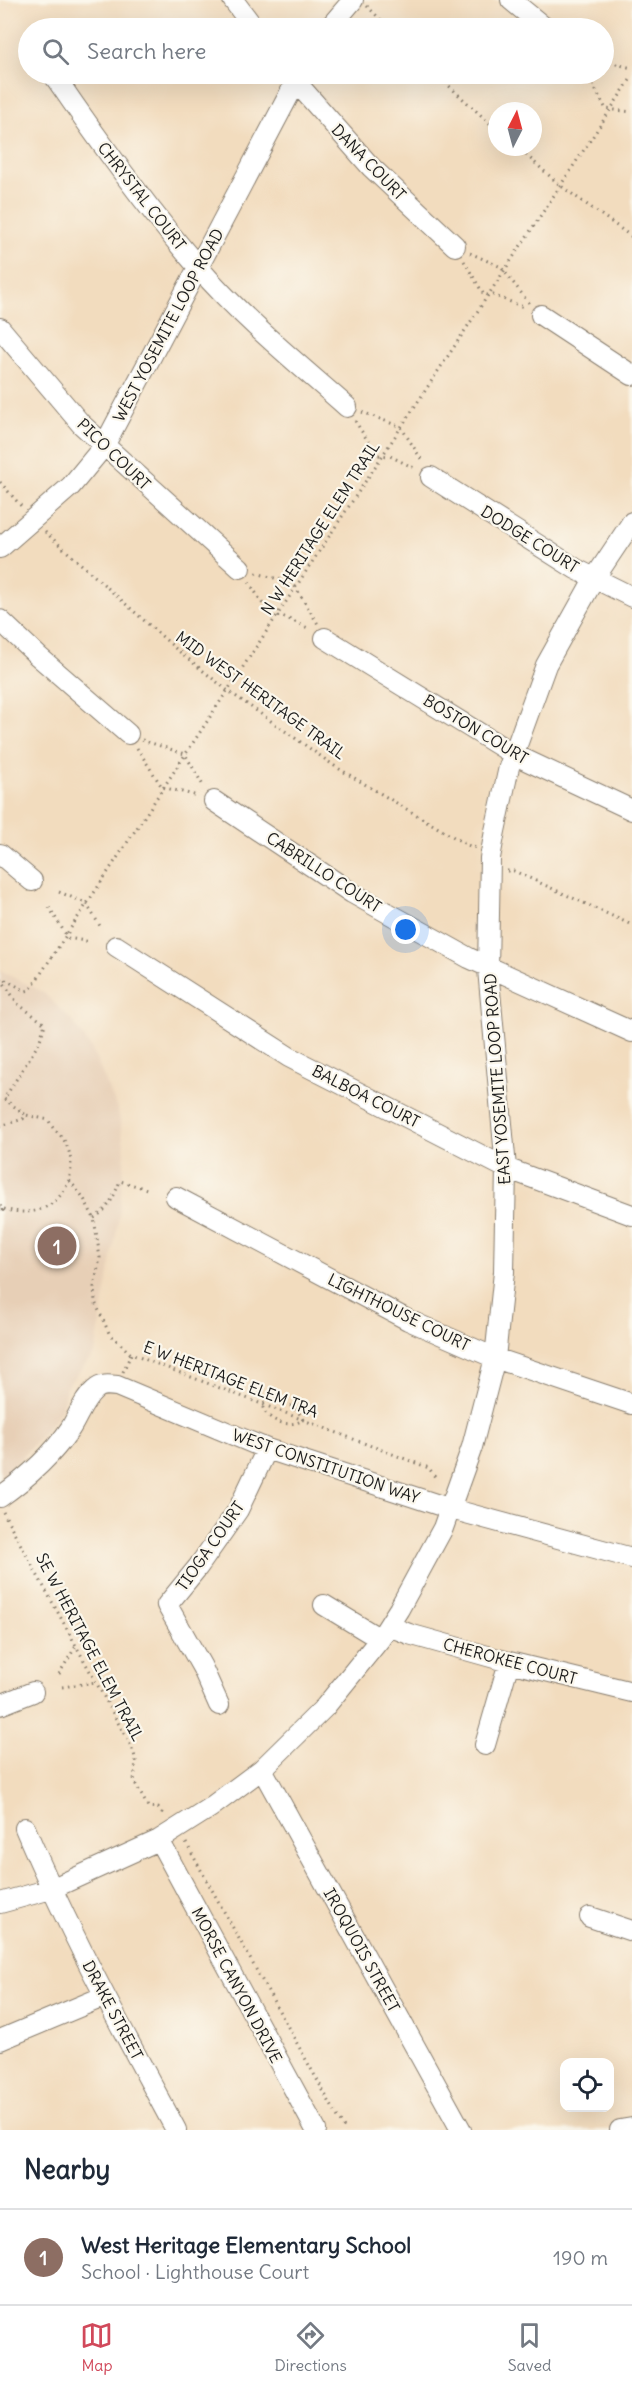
<!DOCTYPE html>
<meta charset="utf-8">
<style>
:root{--surface:#fff;--page:#f2f2f3;--text:#1f2937;--muted:#747a83;--line:#e0e1e3;--accent:#d1495b}
body{margin:0;font-family:Delius,sans-serif;background:var(--page);color:var(--text)}
.controls{position:absolute;right:18px;bottom:18px;display:grid;overflow:hidden;border-radius:12px;box-shadow:0 6px 24px #0002}
.controls button{width:54px;height:54px;display:grid;place-items:center;padding:0;border:0;border-bottom:2px solid var(--line);background:var(--surface);color:var(--text);font:30px sans-serif}
.compass{position:absolute;left:488px;top:102px;width:54px;height:54px;border-radius:50%;background:var(--surface);box-shadow:0 6px 24px #0002;rotate:6deg}
.you{position:absolute;left:406px;top:930px;width:21px;height:21px;margin:-15px;border:4px solid #fff;border-radius:50%;background:#1a73e8;box-shadow:0 0 0 9px #1a73e833}
.badge{display:grid;place-items:center;width:39px;height:39px;border-radius:50%;background:var(--accent);color:#fff;font-size:20px;font-weight:700}
.pin{position:absolute;translate:-50% -50%;border:3px solid #fff;box-shadow:0 2px 6px #0006}
.list{margin:0;padding:0;list-style:none}
h2{display:flex;justify-content:space-between;align-items:center;height:78px;margin:0;padding:0 24px;font-size:26px}
h2 small{font-size:20px;font-weight:400;color:var(--muted)}
.list li{display:grid;grid-template-columns:39px 1fr auto;gap:18px;align-items:center;box-sizing:border-box;height:96px;padding:0 24px;border-top:2px solid var(--line)}
.list b{display:block;font-size:22px;white-space:nowrap}
.list p{margin:0;font-size:20px;white-space:nowrap;color:var(--muted)}
.list em{font-size:20px;font-style:normal;color:var(--muted)}
.icon{flex:none;width:33px;height:33px;fill:none;stroke:currentColor;stroke-width:2;stroke-linecap:round;stroke-linejoin:round}
.map{position:relative;flex:none;width:632px;height:2130px;overflow:hidden}
.search{position:absolute;background:var(--surface);box-shadow:0 6px 24px #0002;left:18px;right:18px;top:18px;height:66px;display:flex;align-items:center;gap:15px;box-sizing:border-box;padding:0 21px;border-radius:33px;color:var(--muted);font-size:22px}
.sheet{height:174px;background:var(--surface)}
nav{display:flex;justify-content:space-around;align-items:center;box-sizing:border-box;height:84px;border-top:2px solid var(--line);background:var(--surface);font-size:16px;color:var(--muted)}
nav a{display:grid;justify-items:center;gap:3px}
nav .on{color:var(--accent)}
.map>svg:first-child{display:block}
.built{fill:#e7cfb6}
.lines{fill:none;stroke-linecap:round;stroke-linejoin:round}
.street-casing{stroke:#877c6d;stroke-width:22}
.path{stroke:#877c6d;stroke-width:3;stroke-dasharray:1.5 4.5;stroke-linecap:butt}
.street{stroke:#fff;stroke-width:20}
.labels{text-anchor:middle;dominant-baseline:central;stroke-width:4.5;stroke-linejoin:round;paint-order:stroke}
.street-label{font-size:16px;fill:#1c1c1c;stroke:#fbf7ec}
</style>
<div class="map">
<svg width="632" height="2130" viewBox="0 0 632 2130">
<rect width="100%" height="100%" fill="#fbf7ec"/>
<filter id="ink" filterUnits="userSpaceOnUse"><feTurbulence type="fractalNoise" baseFrequency=".0167" numOctaves="2"/><feDisplacementMap in="SourceGraphic" scale="12" xChannelSelector="R" yChannelSelector="G"/><feConvolveMatrix kernelMatrix="1 2 1 2 8 2 1 2 1" color-interpolation-filters="sRGB"/></filter>
<filter id="wash" filterUnits="userSpaceOnUse"><feTurbulence type="fractalNoise" baseFrequency=".008" numOctaves="4" result="noise"/><feDisplacementMap in="SourceGraphic" scale="24" xChannelSelector="R" yChannelSelector="G"/><feGaussianBlur stdDeviation="1.35" result="paint"/><feColorMatrix in="noise" values="0 0 0 0 0 0 0 0 0 0 0 0 0 0 0 0 0 1.4 0 .05"/><feComposite in="paint" operator="in"/></filter>
<g filter="url(#wash)">
<rect width="100%" height="100%" fill="#f2dcbe"/>
<path class="built" d="M0 971 43 992 73 1022 91 1048 118 1110 125 1152 119 1217 95 1353 66 1387 62 1408 54 1421 16 1464 0 1478Z"/>
</g>
<g filter="url(#ink)">
<g class="lines">
<defs>
<path id="street" d="M233 0 254 28
M511 0 545 28
M329 28 353 0
M53 74C98 140 145 206 198 267 242 318 296 362 347 407
M289 74 371 167 455 246
M541 315 632 375
M0 328 81 424 240 568
M431 477 576 569 632 597
M0 548 71 486 104 446 300 74
M0 620 38 656 128 734
M325 638 513 754 632 810
M214 801 352 893 469 958 632 1032
M0 854 32 881
M116 946 289 1057 506 1168 632 1215
M176 1197 408 1320 495 1358 632 1404
M0 1497C27 1478 51 1457 70 1429 78 1417 83 1400 95 1390 101 1384 109 1385 117 1386L267 1449 451 1509 632 1558
M324 1605 380 1639
M389 1626 409 1634 509 1662 632 1692
M0 1705 33 1692
M219 1705 202 1667 167 1605 198 1567 238 1510 267 1449
M485 1745 509 1662
M262 1769 461 2130
M25 1828C69 1932 123 2031 176 2130
M159 1840 316 2130
M0 1903 51 1889 159 1840 211 1807 262 1769 325 1707 380 1639 399 1609 443 1528 472 1447 495 1358 504 1272 506 1168 488 969 490 858 495 831 509 767 546 665 594 579 632 522
M590 1917 632 1931
M0 2040 105 1996
M620 2130 632 2128"/>
</defs>
<use href="#street" class="street-casing"/>
<path class="path" d="M367 6 389 28
M604 61 632 68
M436 74 497 130
M587 74 606 109 632 112
M517 147 561 186 632 237
M470 253 501 267 529 303
M464 261 484 295H493L526 308
M362 412 401 427 423 462
M355 421 377 455 390 456 416 469
M0 482 22 507
M45 532 176 649 227 690 336 767 467 845 476 848
M256 573 293 583 318 624
M249 582 271 617 282 616 310 629
M142 740 185 754 204 787
M137 748 162 787 198 796
M507 871H514L632 925
M59 892 86 903 100 926
M49 907 68 938 91 942
M0 977 26 991 30 990 632 77
M1 979 18 1004 45 1024 39 1043 4 1099 26 1115
M0 1126 23 1119 26 1115 49 1120C51 1128 56 1130 61 1136 71 1149 73 1165 69 1180L83 1197 94 1218 100 1258 94 1287 95 1302 109 1333 131 1354 429 1468 437 1480
M0 1206 4 1209 0 1214
M4 1209C32 1217 58 1209 69 1180
M94 1218C109 1209 114 1196 120 1181L147 1189
M123 1372 131 1354
M273 1400C287 1402 297 1407 303 1420 289 1429 265 1421 262 1404Z
M3 1512 133 1750 136 1761 134 1781 148 1807 158 1808 165 1817
M59 1674 76 1646
M62 1687 96 1682
M186 1843 345 2130"/>
<use href="#street" class="street"/>
</g>
</g>
<g class="labels">
<g class="street-label">
<text transform="translate(369 162) rotate(46)">DANA COURT</text>
<text transform="translate(142 196) rotate(52)">CHRYSTAL COURT</text>
<text transform="translate(168 325) rotate(-62)">WEST YOSEMITE LOOP ROAD</text>
<text transform="translate(114 454) rotate(44)">PICO COURT</text>
<text transform="translate(320 528) rotate(-57)">N W HERITAGE ELEM TRAIL</text>
<text transform="translate(530 539) rotate(32)">DODGE COURT</text>
<text transform="translate(261 695) rotate(36)">MID WEST HERITAGE TRAIL</text>
<text transform="translate(476 729) rotate(31)">BOSTON COURT</text>
<text transform="translate(324 872) rotate(33)">CABRILLO COURT</text>
<text transform="translate(497 1079) rotate(-94)">EAST YOSEMITE LOOP ROAD</text>
<text transform="translate(366 1096) rotate(27)">BALBOA COURT</text>
<text transform="translate(399 1312) rotate(26)">LIGHTHOUSE COURT</text>
<text transform="translate(231 1379) rotate(21)">E W HERITAGE ELEM TRA</text>
<text transform="translate(326 1466) rotate(19)">WEST CONSTITUTION WAY</text>
<text transform="translate(210 1546) rotate(-55)">TIOGA COURT</text>
<text transform="translate(90 1647) rotate(62)">SE W HERITAGE ELEM TRAIL</text>
<text transform="translate(510 1661) rotate(15)">CHEROKEE COURT</text>
<text transform="translate(362 1950) rotate(61)">IROQUOIS STREET</text>
<text transform="translate(237 1985) rotate(62)">MORSE CANYON DRIVE</text>
<text transform="translate(113 2010) rotate(62)">DRAKE STREET</text>
</g>
</g>
</svg>
<div class="controls">
<button><svg class="icon" aria-label="locate" viewBox="0 0 24 24"><circle cx="12" cy="12" r="6"/><path d="M12 2v4M12 18v4M2 12h4M18 12h4"/></svg></button>
</div>
<svg class="compass" viewBox="-18 -18 36 36"><path d="M0-13l5 13h-10z" fill="#e53935"/><path d="M0 13l5-13h-10z" fill="#747a83"/></svg>
<div class="you"></div>
<div class="pin badge" style="left:57px;top:1246px;background:#8d6e63">1</div>
<div class="search"><svg class="icon" aria-label="search" viewBox="0 0 24 24"><circle cx="10" cy="10" r="6"/><path d="M15 15l6 6"/></svg>Search here</div>
</div>
<section class="sheet">
<h2>Nearby<small></small></h2>
<ul class="list">
<li><span class="badge" style="background:#8d6e63">1</span><div><b>West Heritage Elementary School</b><p>School · Lighthouse Court</p></div><em>190 m</em></li>
</ul>
</section>
<nav>
<a class="on"><svg class="icon" aria-label="map" viewBox="0 0 24 24"><path d="M3 6l6-2 6 2 6-2v14l-6 2-6-2-6 2zM9 4v14M15 6v14"/></svg>Map</a>
<a><svg class="icon" aria-label="directions" viewBox="0 0 24 24"><path d="M12 3l9 9-9 9-9-9zM9 14v-3h6M13 9l2 2-2 2"/></svg>Directions</a>
<a><svg class="icon" aria-label="saved" viewBox="0 0 24 24"><path d="M7 4h10v16l-5-4-5 4z"/></svg>Saved</a>
</nav>
